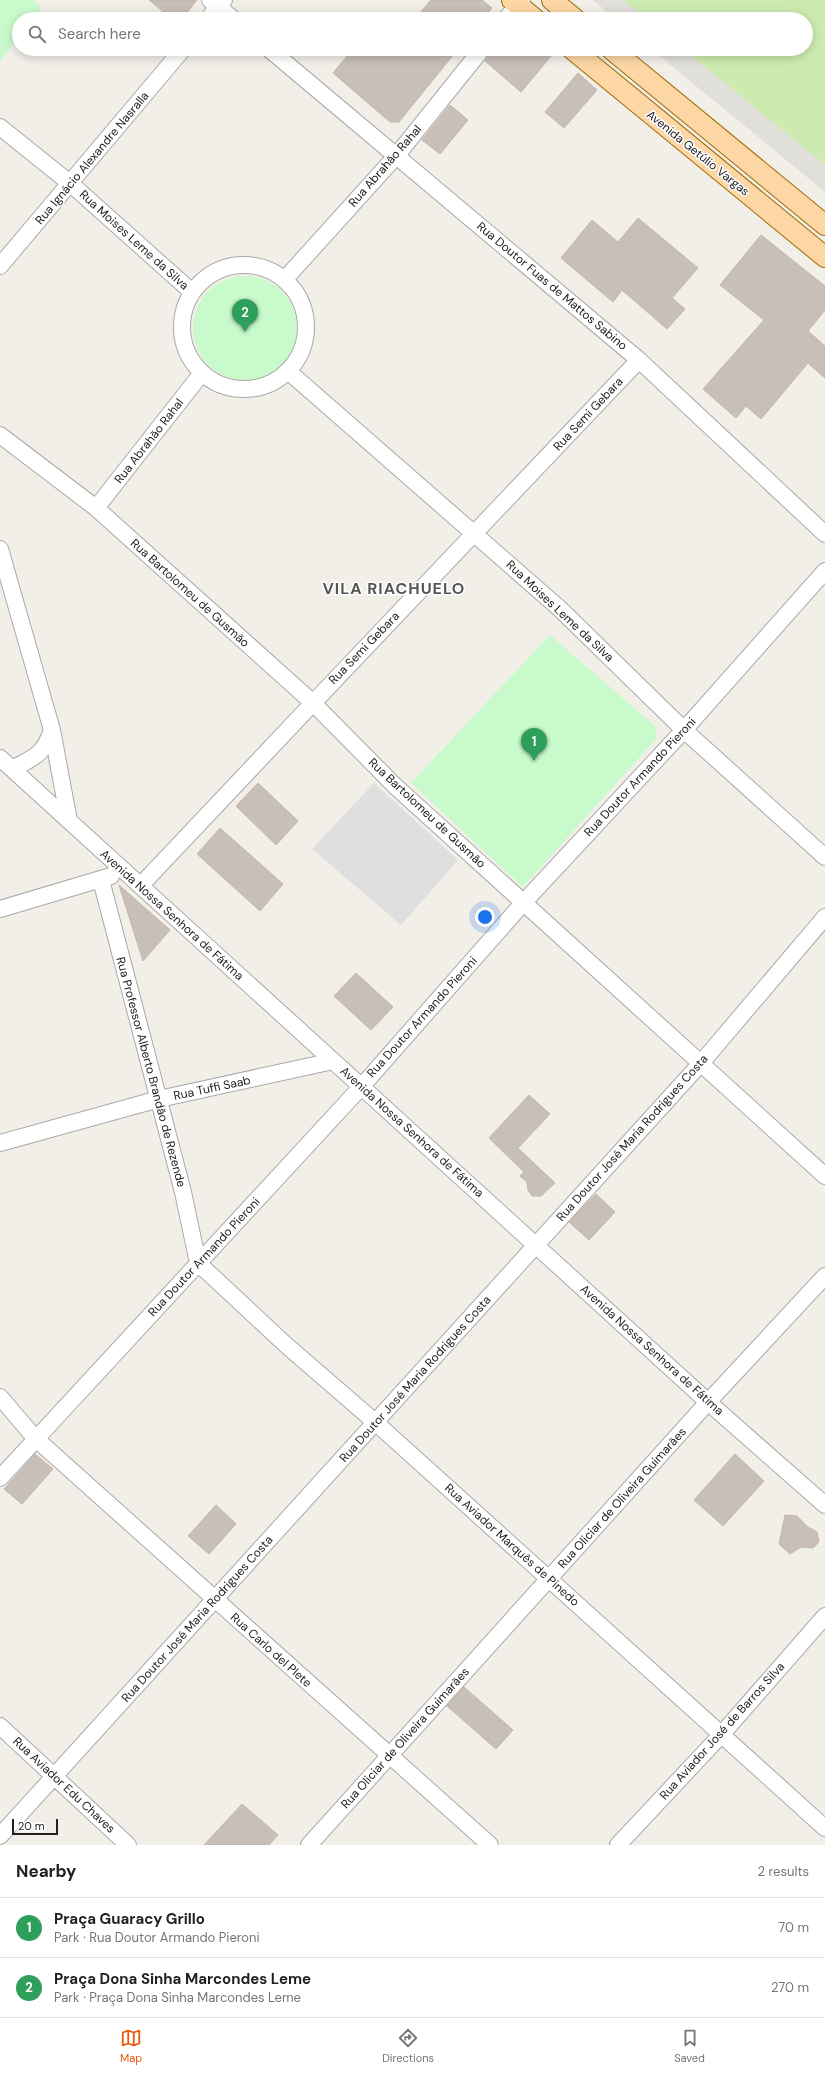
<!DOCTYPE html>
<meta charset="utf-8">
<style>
:root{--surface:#fff;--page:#f2f2f2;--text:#202124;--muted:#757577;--line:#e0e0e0;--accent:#ea580c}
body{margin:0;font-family:"DM Sans",sans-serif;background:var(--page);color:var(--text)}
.scale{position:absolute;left:12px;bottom:10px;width:46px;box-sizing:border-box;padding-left:4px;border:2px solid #222;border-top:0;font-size:11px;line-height:14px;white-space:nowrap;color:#222;-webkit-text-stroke:3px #fff;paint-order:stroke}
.you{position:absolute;left:485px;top:917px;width:14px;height:14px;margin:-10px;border:3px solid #fff;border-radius:50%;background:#1a73e8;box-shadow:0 0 0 6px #1a73e833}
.badge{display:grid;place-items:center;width:26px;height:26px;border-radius:50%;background:var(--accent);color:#fff;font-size:13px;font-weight:700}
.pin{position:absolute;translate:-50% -33px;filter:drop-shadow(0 1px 2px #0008)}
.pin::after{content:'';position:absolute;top:21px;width:14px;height:12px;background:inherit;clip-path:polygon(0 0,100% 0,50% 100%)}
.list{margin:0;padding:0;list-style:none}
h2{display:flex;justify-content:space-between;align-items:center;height:52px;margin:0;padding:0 16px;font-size:17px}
h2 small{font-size:13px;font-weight:400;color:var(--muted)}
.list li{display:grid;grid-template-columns:26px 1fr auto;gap:12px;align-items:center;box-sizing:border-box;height:60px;padding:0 16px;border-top:1px solid var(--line)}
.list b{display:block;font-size:15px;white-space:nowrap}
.list p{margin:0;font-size:13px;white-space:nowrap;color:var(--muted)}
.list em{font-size:13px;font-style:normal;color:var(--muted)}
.icon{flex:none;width:22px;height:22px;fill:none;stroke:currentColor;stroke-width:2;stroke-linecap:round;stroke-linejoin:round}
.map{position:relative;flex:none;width:825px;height:1845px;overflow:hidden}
.search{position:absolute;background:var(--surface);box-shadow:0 2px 10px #0003;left:12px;right:12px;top:12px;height:44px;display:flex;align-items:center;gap:10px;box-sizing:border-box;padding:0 14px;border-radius:22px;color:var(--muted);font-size:15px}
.sheet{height:172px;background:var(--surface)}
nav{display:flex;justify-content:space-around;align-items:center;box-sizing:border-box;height:56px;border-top:1px solid var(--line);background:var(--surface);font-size:11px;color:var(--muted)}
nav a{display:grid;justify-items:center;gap:2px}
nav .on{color:var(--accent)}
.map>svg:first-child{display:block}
.residential{fill:#e0dfdf}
.airport{fill:#e1dfda}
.grass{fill:#cdebb0}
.park{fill:#c8facc}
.building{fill:#c7bfb8;stroke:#c4b6ab}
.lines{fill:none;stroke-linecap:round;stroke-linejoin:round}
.minor-casing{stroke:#a9a9a9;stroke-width:18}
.major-casing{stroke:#a06b00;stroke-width:22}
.minor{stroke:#fff;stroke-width:16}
.major{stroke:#fcd6a4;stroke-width:20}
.labels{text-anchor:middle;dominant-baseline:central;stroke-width:3;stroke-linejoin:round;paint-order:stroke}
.street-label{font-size:12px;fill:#222;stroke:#fff}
.district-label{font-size:16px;font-weight:bold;letter-spacing:1px;fill:#555;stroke:#fff}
</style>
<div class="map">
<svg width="825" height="1845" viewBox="0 0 825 1845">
<rect width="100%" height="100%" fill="#f2efe9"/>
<path class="residential" d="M374 783 458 860 401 925 312 849Z"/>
<path class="airport" d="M593 0H825V192L651 49H806V19H615Z"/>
<path class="grass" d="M624 0H825V165L683 49H806V19H647Z"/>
<path class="park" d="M0 0H34L41 8 33 19H19V36L0 61Z
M193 328a52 52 0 1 1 104 0a52 52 0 1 1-104 0Z
M550 635 655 726 656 739 523 887 411 783Z"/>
<path class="building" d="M149 0H197L182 19H172Z
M431 0H482L492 8 483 19H415Z
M353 49H458L399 122H390L333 73Z
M491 49H545L552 55 521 92 485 61Z
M578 73 597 90 564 128 545 112Z
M450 105 468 120 440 154 422 140Z
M638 218 698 268 672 298 685 309 667 329 622 290 613 302 561 258 592 220 618 242Z
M761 235 825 286V310L808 331 825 346V378L808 363 761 419 746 406 736 418 703 389 764 320 720 285Z
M258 783 298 821 276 845 236 806Z
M220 828 283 884 260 911 197 854Z
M119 885 170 930 143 961Z
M356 973 393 1007 371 1030 334 996Z
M529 1095 550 1114 518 1148 555 1183 541 1196H532L528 1190 527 1182 520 1176 524 1172 489 1138Z
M596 1194 615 1212 589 1240 569 1222Z
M35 1454 53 1469 22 1504 4 1489Z
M735 1454 764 1481 723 1526 694 1500Z
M216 1505 236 1524 209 1554 188 1536Z
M785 1515 797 1516 808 1527 817 1532 819 1542 813 1548 801 1547 790 1554 779 1544Z
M464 1687 513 1730 496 1749 447 1706Z
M242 1804 278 1835 269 1845H204Z"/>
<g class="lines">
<defs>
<path id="minor" d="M210 0 233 19
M208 19 224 0
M506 19 522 0
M269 49 639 360 825 534
M0 127 71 184 192 292
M182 327a62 62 0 1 1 124 0a62 62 0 1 1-124 0Z
M0 266 183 49
M285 279 397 155 482 49
M289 372 559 608 684 730 825 857
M0 435 96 508 312 702 395 786 825 1176
M96 508 202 373
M0 549 52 730
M0 758 708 1402 825 1505
M12 769C34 757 43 756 52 730L69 821
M101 880 183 1192 198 1263 286 1345 375 1422 825 1828
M141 885C306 709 473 536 639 360
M0 909 111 876
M0 1143 159 1099 333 1061
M0 1397 35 1438 490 1845
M0 1478 362 1086 524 902 684 730 825 571
M0 1726 128 1845
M0 1836 702 1062 825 917
M309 1845 708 1402 825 1276
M618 1845 721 1735 825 1616"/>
<path id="major" d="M512 0 535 19
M552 0 575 19
M572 49 825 257
M611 49 825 225"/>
</defs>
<use href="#minor" class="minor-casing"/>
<use href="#major" class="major-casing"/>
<use href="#minor" class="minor"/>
<use href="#major" class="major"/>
</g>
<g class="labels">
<g class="street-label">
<text transform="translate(698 153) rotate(39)">Avenida Getúlio Vargas</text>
<text transform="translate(92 158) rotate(-50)">Rua Ignácio Alexandre Nasralla</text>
<text transform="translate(385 166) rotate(-49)">Rua Abrahão Rahal</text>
<text transform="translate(134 240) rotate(42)">Rua Moises Leme da Silva</text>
<text transform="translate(552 286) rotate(40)">Rua Doutor Fuas de Mattos Sabino</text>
<text transform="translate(588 414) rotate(-47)">Rua Semi Gebara</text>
<text transform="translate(149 441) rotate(-52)">Rua Abrahão Rahal</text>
<text transform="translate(190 593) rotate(42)">Rua Bartolomeu de Gusmão</text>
<text transform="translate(560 611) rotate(43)">Rua Moises Leme da Silva</text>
<text transform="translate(364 648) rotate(-46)">Rua Semi Gebara</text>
<text transform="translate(640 777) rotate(-47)">Rua Doutor Armando Pieroni</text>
<text transform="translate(427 813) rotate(43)">Rua Bartolomeu de Gusmão</text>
<text transform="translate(172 915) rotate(42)">Avenida Nossa Senhora de Fátima</text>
<text transform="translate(422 1017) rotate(-48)">Rua Doutor Armando Pieroni</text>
<text transform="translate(151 1072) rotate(75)">Rua Professor Alberto Brandão de Rezende</text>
<text transform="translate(212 1088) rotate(-12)">Rua Tuffi Saab</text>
<text transform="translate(412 1132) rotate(42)">Avenida Nossa Senhora de Fátima</text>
<text transform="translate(632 1138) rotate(-48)">Rua Doutor José Maria Rodrigues Costa</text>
<text transform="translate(204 1257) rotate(-47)">Rua Doutor Armando Pieroni</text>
<text transform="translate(652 1350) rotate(42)">Avenida Nossa Senhora de Fátima</text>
<text transform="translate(415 1379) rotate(-48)">Rua Doutor José Maria Rodrigues Costa</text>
<text transform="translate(622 1498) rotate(-48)">Rua Oliciar de Oliveira Guimarães</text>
<text transform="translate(512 1545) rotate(42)">Rua Aviador Marquês de Pinedo</text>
<text transform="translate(197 1619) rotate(-48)">Rua Doutor José Maria Rodrigues Costa</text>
<text transform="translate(271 1650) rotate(42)">Rua Carlo del Plete</text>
<text transform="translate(722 1731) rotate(-48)">Rua Aviador José de Barros Silva</text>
<text transform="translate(405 1738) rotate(-48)">Rua Oliciar de Oliveira Guimarães</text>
<text transform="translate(64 1785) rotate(43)">Rua Aviador Edu Chaves</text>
</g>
<g class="district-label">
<text x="394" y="588">VILA RIACHUELO</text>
</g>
</g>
</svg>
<div class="scale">20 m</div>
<div class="you"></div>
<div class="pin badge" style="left:534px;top:761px;background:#2e9e5b">1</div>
<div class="pin badge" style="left:245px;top:332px;background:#2e9e5b">2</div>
<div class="search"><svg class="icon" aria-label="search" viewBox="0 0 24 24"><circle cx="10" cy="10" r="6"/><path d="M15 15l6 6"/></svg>Search here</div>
</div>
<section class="sheet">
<h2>Nearby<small>2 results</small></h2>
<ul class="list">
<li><span class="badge" style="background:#2e9e5b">1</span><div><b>Praça Guaracy Grillo</b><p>Park · Rua Doutor Armando Pieroni</p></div><em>70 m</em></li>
<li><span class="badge" style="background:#2e9e5b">2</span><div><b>Praça Dona Sinha Marcondes Leme</b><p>Park · Praça Dona Sinha Marcondes Leme</p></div><em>270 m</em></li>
</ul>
</section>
<nav>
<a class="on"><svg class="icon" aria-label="map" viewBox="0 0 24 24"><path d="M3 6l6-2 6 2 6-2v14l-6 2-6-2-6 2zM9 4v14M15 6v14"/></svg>Map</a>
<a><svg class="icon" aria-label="directions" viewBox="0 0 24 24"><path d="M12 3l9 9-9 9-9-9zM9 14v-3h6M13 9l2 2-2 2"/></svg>Directions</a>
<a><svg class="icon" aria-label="saved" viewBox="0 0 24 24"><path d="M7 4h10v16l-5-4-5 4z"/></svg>Saved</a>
</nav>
